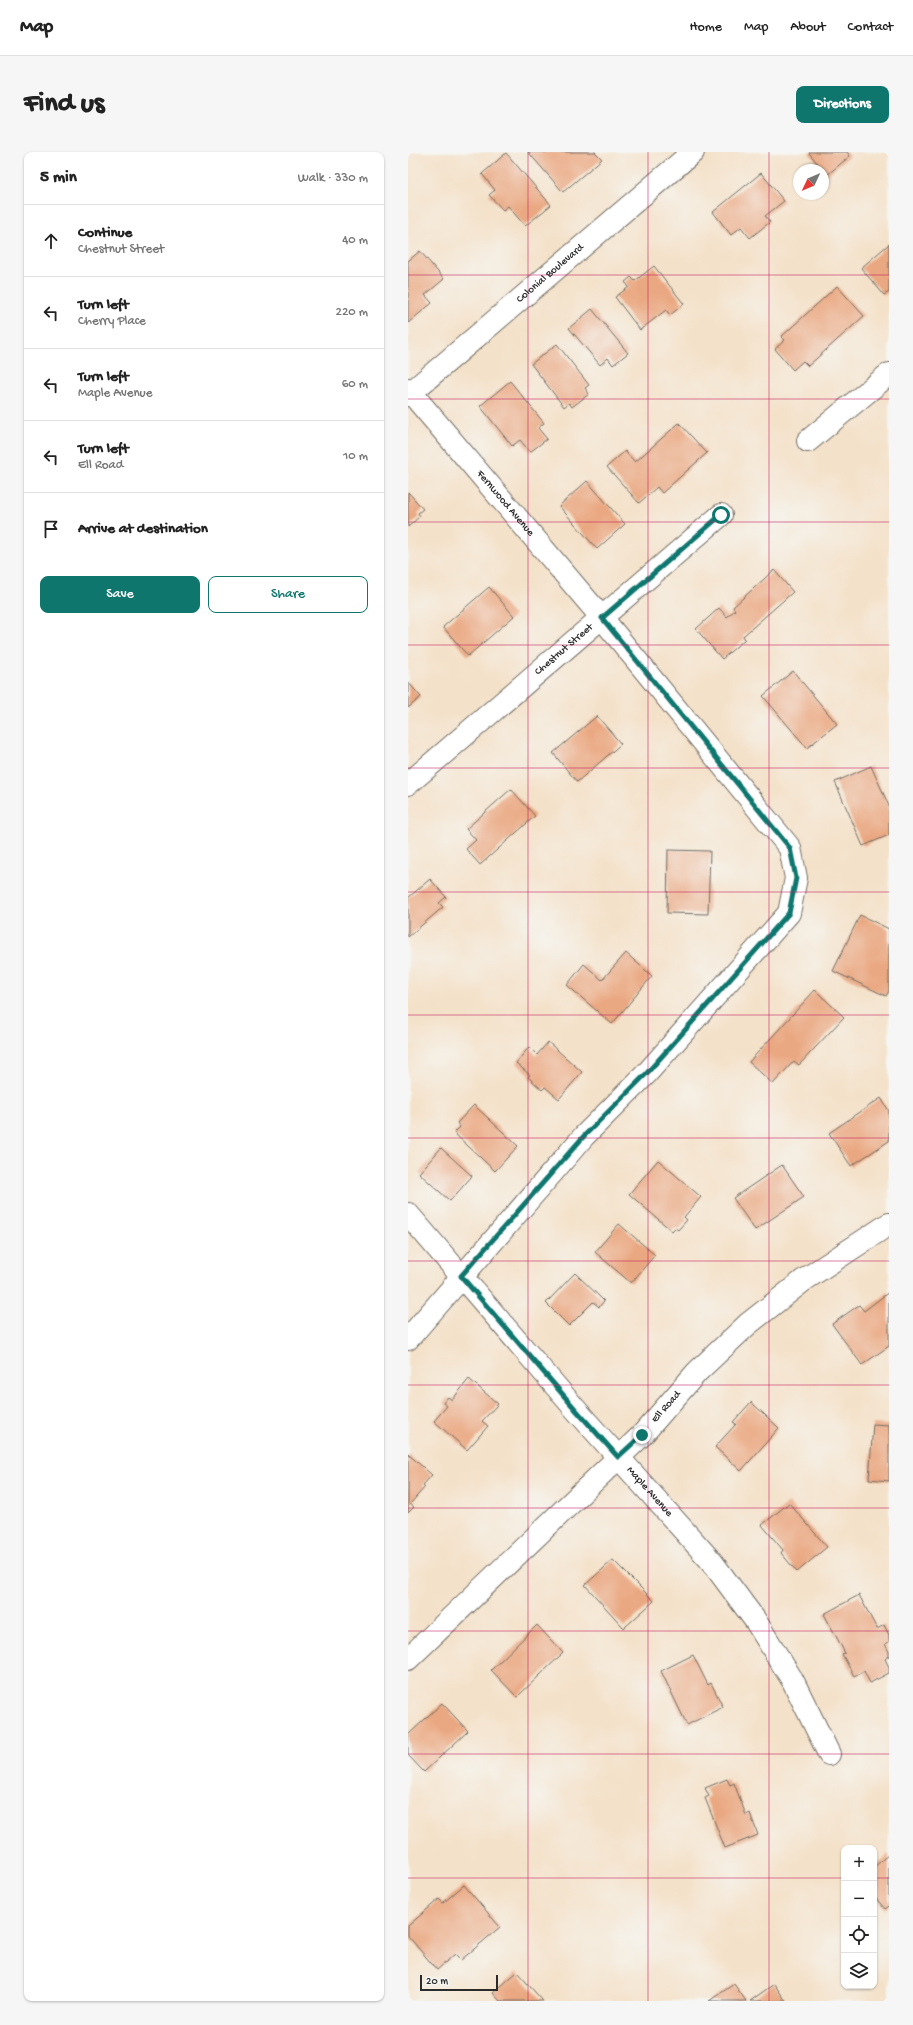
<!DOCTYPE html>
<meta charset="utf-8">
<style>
:root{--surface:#fff;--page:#f6f6f6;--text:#222;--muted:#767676;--line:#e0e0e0;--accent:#0f766e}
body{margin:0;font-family:"Gochi Hand",sans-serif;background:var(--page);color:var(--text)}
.controls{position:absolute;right:12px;bottom:12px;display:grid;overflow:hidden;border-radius:8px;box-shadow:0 1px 3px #0004}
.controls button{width:36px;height:36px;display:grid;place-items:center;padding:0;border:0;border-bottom:1px solid var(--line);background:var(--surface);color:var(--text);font:20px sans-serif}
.compass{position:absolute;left:385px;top:12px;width:36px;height:36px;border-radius:50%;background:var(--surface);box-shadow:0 1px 3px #0004;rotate:226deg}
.scale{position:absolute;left:12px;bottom:10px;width:78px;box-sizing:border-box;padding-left:4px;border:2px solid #2b2b2b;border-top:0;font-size:11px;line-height:14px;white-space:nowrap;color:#2b2b2b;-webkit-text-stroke:3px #f6f6f2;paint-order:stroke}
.stop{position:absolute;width:12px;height:12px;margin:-9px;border:3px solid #0f766e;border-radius:50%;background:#fff}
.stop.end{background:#0f766e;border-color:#fff;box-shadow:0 1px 4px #0008}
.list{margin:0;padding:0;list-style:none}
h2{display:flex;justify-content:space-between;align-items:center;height:52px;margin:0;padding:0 16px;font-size:17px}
h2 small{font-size:13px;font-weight:400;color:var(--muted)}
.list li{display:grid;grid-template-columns:26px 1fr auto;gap:12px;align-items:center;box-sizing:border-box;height:72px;padding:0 16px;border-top:1px solid var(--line)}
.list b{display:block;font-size:15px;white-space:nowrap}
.list p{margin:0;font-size:13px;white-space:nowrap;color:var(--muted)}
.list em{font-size:13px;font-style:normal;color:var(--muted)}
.actions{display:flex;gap:8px;padding:12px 16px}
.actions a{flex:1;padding:9px 0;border:1px solid var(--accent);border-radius:8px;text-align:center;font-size:14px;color:var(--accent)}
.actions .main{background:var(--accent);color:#fff}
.icon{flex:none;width:22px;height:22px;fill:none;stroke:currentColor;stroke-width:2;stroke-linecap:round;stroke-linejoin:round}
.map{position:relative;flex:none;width:481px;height:1849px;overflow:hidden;border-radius:8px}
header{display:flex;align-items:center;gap:24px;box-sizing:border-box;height:56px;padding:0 20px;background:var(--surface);border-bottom:1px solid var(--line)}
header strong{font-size:19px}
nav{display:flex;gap:22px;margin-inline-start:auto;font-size:14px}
.intro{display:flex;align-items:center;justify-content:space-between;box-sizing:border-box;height:96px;padding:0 24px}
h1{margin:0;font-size:28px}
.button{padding:10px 18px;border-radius:8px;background:var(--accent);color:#fff;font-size:14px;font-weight:700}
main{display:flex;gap:24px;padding:0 24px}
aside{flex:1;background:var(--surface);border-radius:8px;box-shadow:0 1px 3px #0004}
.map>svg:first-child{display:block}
.building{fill:#eaa882}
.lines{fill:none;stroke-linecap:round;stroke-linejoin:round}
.minor-casing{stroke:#716b62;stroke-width:24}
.minor{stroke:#fff;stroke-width:22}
.route{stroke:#0f766e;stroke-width:5}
.grid{fill:none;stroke:#c2185b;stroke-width:1;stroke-opacity:0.55}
.labels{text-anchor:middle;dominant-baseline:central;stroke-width:4;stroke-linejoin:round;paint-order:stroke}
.street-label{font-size:11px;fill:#2b2b2b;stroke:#f6f6f2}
</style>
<header>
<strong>Map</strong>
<nav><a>Home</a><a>Map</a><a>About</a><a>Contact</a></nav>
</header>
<div class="intro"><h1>Find us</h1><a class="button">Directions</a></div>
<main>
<aside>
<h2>5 min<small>Walk · 330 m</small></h2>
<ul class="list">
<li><svg class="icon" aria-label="ahead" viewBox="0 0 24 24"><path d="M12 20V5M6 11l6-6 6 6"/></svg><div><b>Continue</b><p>Chestnut Street</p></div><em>40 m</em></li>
<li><svg class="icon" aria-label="left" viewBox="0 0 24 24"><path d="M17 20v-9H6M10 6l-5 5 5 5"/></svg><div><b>Turn left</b><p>Cherry Place</p></div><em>220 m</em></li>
<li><svg class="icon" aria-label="left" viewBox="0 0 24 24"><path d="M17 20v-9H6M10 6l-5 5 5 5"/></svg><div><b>Turn left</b><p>Maple Avenue</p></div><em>60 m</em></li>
<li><svg class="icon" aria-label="left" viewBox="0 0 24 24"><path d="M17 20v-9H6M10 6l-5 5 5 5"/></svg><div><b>Turn left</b><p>Ell Road</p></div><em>10 m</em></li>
<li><svg class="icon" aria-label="arrive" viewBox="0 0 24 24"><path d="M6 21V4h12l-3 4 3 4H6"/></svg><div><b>Arrive at destination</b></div></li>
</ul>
<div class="actions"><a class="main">Save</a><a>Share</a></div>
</aside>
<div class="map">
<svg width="481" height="1849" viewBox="0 0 481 1849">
<rect width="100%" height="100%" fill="#f6f6f2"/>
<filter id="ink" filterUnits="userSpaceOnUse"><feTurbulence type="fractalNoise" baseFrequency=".025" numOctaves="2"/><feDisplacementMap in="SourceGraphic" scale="8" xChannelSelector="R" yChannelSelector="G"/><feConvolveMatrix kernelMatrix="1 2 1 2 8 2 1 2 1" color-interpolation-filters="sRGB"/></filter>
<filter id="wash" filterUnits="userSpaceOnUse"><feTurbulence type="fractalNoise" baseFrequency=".012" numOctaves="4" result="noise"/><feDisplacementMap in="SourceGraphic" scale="16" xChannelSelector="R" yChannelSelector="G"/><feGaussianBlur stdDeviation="0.9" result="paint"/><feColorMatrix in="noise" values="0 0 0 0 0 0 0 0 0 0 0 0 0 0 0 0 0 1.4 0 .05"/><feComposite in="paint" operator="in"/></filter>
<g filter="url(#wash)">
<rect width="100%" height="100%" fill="#f4e1c9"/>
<g id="blocks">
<path class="building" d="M120 0H187L194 7 155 40Z
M403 0H439L442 4 419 23 401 1Z
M98 1 143 53 117 74 100 54 95 58 81 43 87 38 74 22Z
M353 21 376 49 357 64 362 70 342 86 333 75 323 83 305 60Z
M481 92V140L476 143 453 116Z
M12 99 36 127 17 143 24 151 0 171V109Z
M246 114 276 152 262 163 258 158 232 178 207 145 221 135 217 130 223 125 227 129Z
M429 134 456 164 400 214 395 209 385 218 367 197 377 188 373 185Z
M184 157 220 201 205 213 200 206 192 213 161 176Z
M149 192 181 233 177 236 181 242 164 255 161 251 156 255 123 212Z
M102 229 136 271 130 276 139 287 122 300 112 288 104 294 72 254Z
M271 271 299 301 254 341 249 335 231 351 199 315 217 299 227 310Z
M179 329 217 372 189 397 151 354Z
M0 340 15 357 10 361 12 364 0 375Z
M366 418 385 440 335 484 337 487 314 507 288 477 311 456 319 465 327 458 325 455Z
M81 435 106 464 60 504 35 475Z
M385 519 429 572 399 596 355 544Z
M0 530 13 545 0 556Z
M189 564 213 592 169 630 145 601Z
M463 614 481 654V683L455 694 427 630Z
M103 637 127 664 72 713 58 697 68 688 58 677Z
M260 698 302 699 300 762 259 761Z
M22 727 38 745 31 751 35 755 0 785V746Z
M452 763 481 777V839L478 844 425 819Z
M218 801 244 824 204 872 159 833 176 812 194 828Z
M407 838 436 865 391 913 386 909 365 932 341 910Z
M140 890 174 920 151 947 137 935 134 938 120 925 122 923 108 911 121 895 129 903Z
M473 946 481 959V989L443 1014 421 981Z
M66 953 110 994 87 1019 46 981 52 975 49 971Z
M33 996 64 1024 42 1049 11 1021Z
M250 1008 293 1045 276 1065 279 1068 270 1078 267 1076 264 1079 221 1042Z
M374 1013 396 1045 347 1078 325 1046Z
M211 1072 247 1103 223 1131 187 1100Z
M167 1121 196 1149 191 1155 185 1150 161 1174 138 1151Z
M481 1140V1194L454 1213 424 1172 451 1153 456 1159Z
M61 1227 90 1252 74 1269 80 1274 59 1298 26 1269 39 1254 35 1251 40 1245 44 1248Z
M343 1250 371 1276 333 1319 307 1295 328 1272 325 1270Z
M465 1272 481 1273V1329L461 1327Z
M0 1302 24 1323 15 1333 17 1335 2 1352 6 1355 0 1361Z
M381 1351 419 1395 389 1420 373 1401 375 1398 354 1373Z
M205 1408 246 1449 216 1476 177 1433Z
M451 1443 469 1477 476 1473 481 1483V1490L477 1492 481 1500V1504L477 1507 481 1515V1521L462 1531 456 1519 446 1524 434 1502 437 1501 416 1462Z
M129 1473 155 1501 109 1545 83 1518Z
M285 1503 300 1533 303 1531 315 1555 279 1573 253 1519Z
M34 1551 60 1579 16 1620 0 1603V1583Z
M319 1627 322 1633 326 1631 338 1663 342 1661 350 1683 317 1696 297 1646 301 1644 297 1636Z
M481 1702V1754L477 1757 466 1744V1715Z
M56 1733 92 1775 53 1808 47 1802 29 1818 0 1784V1774L31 1747 35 1751Z
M109 1820 135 1849H92L85 1841Z
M326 1832 338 1849H301Z
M366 1832 378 1849H342Z"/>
</g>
</g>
<g filter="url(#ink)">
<use href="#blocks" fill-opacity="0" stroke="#716b62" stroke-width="1"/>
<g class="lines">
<defs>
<g id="minor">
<path id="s1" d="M0 237 194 466 382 696 388 726 381 761 239 921 176 984 0 1187"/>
<path id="s2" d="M0 243 285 0"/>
<path d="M400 289 481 222"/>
<path id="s3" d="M0 632 313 363"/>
<path id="s4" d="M0 1062 169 1259 304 1410 347 1468 385 1529 421 1602"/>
<path id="s5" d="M0 1507 234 1283 289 1220 340 1172 396 1128 481 1072"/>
</g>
</defs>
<use href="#minor" class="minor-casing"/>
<use href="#minor" class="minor"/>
</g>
</g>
<g class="lines" filter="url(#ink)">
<path class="route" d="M234 1283 210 1305 169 1259 53 1124 176 984 239 921 381 761 388 726 382 696 194 466 313 363"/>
</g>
<path class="grid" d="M120 0V1849M240 0V1849M361 0V1849M0 123H481M0 247H481M0 370H481M0 493H481M0 616H481M0 740H481M0 863H481M0 986H481M0 1109H481M0 1233H481M0 1356H481M0 1479H481M0 1602H481M0 1726H436M466 1726H481"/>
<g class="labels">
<g class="street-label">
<text stroke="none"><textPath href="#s2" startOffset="187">Colonial Boulevard</textPath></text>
<text stroke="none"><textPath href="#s1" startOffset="150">Fernwood Avenue</textPath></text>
<text stroke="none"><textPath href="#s3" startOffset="206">Chestnut Street</textPath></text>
<text stroke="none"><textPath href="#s5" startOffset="361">Ell Road</textPath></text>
<text stroke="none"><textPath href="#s4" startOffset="368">Maple Avenue</textPath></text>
</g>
</g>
</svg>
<div class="controls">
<button>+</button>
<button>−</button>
<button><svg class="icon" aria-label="locate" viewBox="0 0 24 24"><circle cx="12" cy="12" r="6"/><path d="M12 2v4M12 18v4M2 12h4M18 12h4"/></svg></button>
<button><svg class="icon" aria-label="layers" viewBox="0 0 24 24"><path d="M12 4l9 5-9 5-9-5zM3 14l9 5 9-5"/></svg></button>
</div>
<svg class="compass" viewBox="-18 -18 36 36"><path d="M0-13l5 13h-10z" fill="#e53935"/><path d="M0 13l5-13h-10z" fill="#767676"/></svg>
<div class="scale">20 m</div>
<div class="stop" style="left:313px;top:363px"></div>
<div class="stop end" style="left:234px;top:1283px"></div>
</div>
</main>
